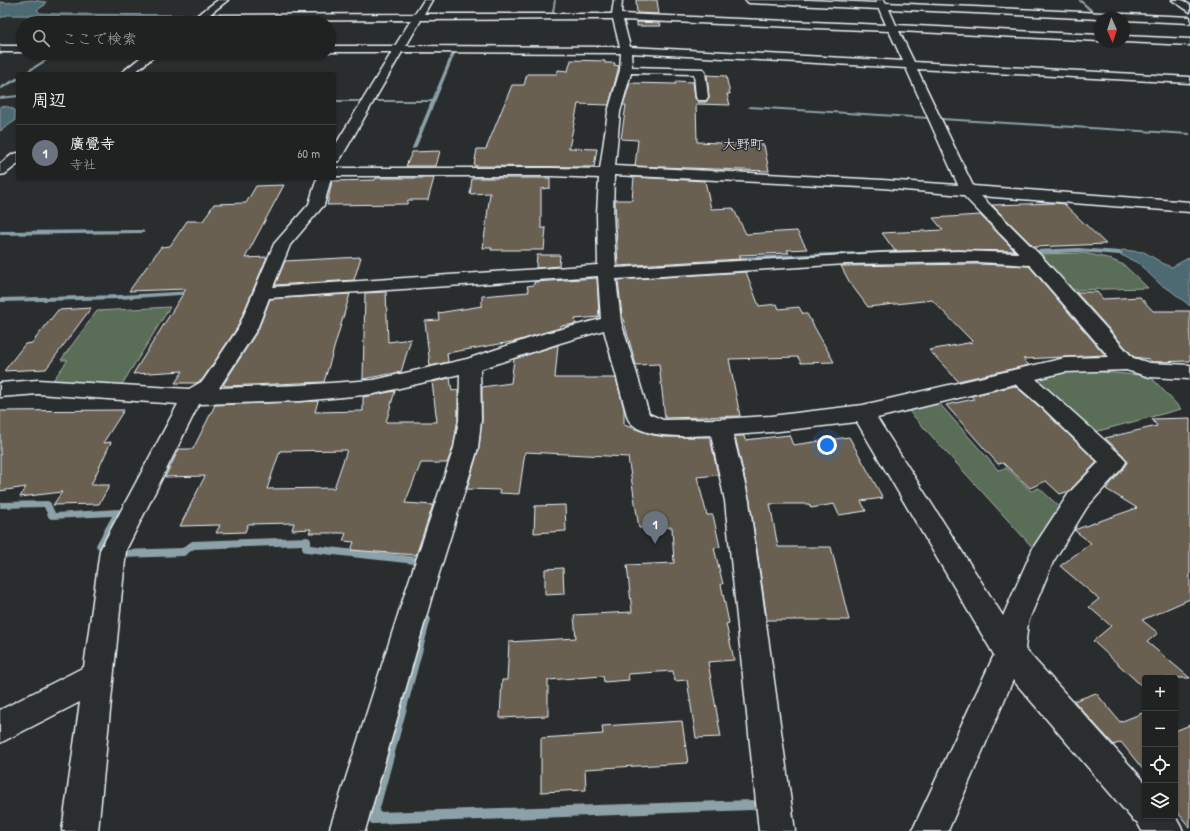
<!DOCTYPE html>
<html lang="ja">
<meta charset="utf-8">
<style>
:root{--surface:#202222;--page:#282a2a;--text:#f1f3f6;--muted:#a2a4a5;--line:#3d3f40;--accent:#ffd166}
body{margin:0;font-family:"Patrick Hand","Klee One",sans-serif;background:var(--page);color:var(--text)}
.controls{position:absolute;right:12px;bottom:12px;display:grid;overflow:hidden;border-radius:4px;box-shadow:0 1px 3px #0004}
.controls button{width:36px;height:36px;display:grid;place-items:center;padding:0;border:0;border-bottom:1px solid var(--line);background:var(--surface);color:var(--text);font:20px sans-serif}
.compass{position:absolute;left:1094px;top:12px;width:36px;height:36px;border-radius:50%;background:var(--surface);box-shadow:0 1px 3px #0004;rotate:177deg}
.you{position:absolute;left:827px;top:445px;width:14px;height:14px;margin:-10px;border:3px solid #fff;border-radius:50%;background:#1a73e8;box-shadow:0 0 0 6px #1a73e833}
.badge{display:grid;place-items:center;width:26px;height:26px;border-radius:50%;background:var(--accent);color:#fff;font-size:13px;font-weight:700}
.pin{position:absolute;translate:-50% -33px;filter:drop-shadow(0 1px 2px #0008)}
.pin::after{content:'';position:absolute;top:21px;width:14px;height:12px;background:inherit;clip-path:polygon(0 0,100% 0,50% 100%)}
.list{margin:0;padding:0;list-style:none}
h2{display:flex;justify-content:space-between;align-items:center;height:52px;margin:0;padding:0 16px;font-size:17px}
h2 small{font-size:13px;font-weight:400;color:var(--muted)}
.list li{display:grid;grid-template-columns:26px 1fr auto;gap:12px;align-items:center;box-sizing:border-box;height:56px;padding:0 16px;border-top:1px solid var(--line)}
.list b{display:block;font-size:15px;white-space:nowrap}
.list p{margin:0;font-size:13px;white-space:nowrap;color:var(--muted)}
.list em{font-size:13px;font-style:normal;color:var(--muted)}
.icon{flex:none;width:22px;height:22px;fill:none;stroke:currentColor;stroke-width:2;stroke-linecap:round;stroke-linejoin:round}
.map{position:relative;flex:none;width:1190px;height:831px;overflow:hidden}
.search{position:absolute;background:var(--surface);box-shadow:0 1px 3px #0004;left:16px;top:16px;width:320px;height:44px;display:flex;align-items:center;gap:10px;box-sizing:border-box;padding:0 14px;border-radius:22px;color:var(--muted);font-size:15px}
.panel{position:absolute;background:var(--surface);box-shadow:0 1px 3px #0004;left:16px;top:72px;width:320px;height:108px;border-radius:4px}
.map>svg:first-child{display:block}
.green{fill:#5a6d57;stroke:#a1afa8}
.water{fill:#4e6b72;stroke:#8ca1a8}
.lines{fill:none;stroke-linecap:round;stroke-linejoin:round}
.stream{fill:#8ca1a8;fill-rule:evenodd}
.building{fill:#696151;stroke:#e8f1f8;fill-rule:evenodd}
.minor-casing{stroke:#e8f1f8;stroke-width:3}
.minor{fill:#2a2d2e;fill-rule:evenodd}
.labels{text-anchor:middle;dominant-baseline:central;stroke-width:3;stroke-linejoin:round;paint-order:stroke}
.far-quarter-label{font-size:14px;fill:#e8f1f8;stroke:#2a2d2e}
</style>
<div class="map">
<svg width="1190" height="831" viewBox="0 0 1190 831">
<rect width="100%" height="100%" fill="#2a2d2e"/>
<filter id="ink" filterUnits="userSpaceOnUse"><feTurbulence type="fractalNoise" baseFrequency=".025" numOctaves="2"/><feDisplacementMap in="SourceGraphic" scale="8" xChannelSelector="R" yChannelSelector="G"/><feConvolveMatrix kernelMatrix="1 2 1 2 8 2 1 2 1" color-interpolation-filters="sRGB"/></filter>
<g filter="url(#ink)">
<path class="green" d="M1084 253 1107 258 1124 265 1148 288 1068 290 1036 254Z
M170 307 121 386 51 383 68 360H61L97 311Z
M1090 371 1150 376 1181 409 1087 434 1032 380 1063 372Z
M939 403 998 470 1006 468 1031 491 1039 488 1063 510 1034 549 907 409Z"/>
<path class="water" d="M32 0 46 2 45 5 37 10 40 13 59 14 198 15 624 14 1100 35V36L561 14 194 17 7 15 0 18V2L6 3Z
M0 106 9 107 15 110V121L0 131Z
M1122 250 1144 252 1166 265 1172 267 1190 257V306L1170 290 1161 285 1138 263 1121 255 1119 252Z"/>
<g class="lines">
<path class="stream" d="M554 0H556L554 12 553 13 552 12Z
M1078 0H1081L1096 13V15H1094Z
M1171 0H1174L1190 11V13Z
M453 50 456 51 416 148 412 149V148L431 102H373L371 101 373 100H432Z
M55 53H59L26 74H22Z
M18 77V80L0 90V87Z
M18 95V97L0 99V97Z
M334 100H364L366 101 364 102H334Z
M750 106 929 117 931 118 929 119 749 108 748 107Z
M942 118 1190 133V135L941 120 940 119Z
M142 230 144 231V233L0 235V231Z
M958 248 1016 250 1019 252 1016 254 958 252 732 261 729 259 732 257Z
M1078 248 1120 251 1123 253 1120 255 1078 252 1033 254 1030 252 1033 250Z
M192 291 194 292V294L121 299 0 302V298L121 295Z
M47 501 50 502 55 513 118 509 121 510 122 512 103 548 100 549 97 548 96 545 112 516 52 519 49 518 44 507 0 508V502Z
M307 537 310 538 311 541V545L420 557 423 558 424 561 422 567 419 568 416 567 415 564 306 552 303 551 302 548V545L194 549 184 556 122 558 119 557 118 554 119 551 122 550 182 548 192 541Z
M426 615 429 616 431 619 379 812 752 800 756 801 757 805 756 809 752 810 372 824 368 822 366 818 421 619 423 616Z"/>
</g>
<path class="building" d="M636 0H657L659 14 637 13Z
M637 22 660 23 661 26H637Z
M571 60 605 61V63H615L614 65 619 66 609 105 578 104 569 148 597 149 594 167 474 166 477 149H486L512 85H524L527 74H557L558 70 568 71Z
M707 75 726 76 730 94H727L730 105 696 104 697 142 764 145 769 171 635 166 638 140 621 139 626 105H623L630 83 676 84V81L693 82 695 98 698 102H706L709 97Z
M440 151 436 166H406L412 152Z
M634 177 705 181 711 209 733 208 746 234 797 231 807 249 787 250 789 253 739 255 741 259 618 266 615 200H632Z
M376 178H434L428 200H408L407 204 327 205 332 181 375 180Z
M472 178H550V188L541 189V228H546L544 250H491L492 248H483L490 193 470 194Z
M284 185 245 258 267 257 237 328 202 380 196 383H175L183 371 133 374 186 289 129 291 161 247 170 246 187 221H203L214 204 246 203 256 186Z
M1056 203 1064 204 1106 244 1034 247 992 205Z
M980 215 1015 251 958 250 895 251 882 233 943 230 933 218Z
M537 255H560L559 266 536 268Z
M361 257 354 280 275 285 285 261Z
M977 264 1029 266 1105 355 1023 359 1029 365 958 381 929 350 973 342 932 300 868 307 850 283 841 266Z
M746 272 759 306 777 304 779 309 799 307 803 314H807L834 362 801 363 798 357 729 359 740 416 665 418 659 364 636 365 622 315 618 280Z
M597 278 599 317 575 319 576 324 560 326V328L517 341 447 353 448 362 430 366 425 321 439 320 438 313 482 306V296L529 292 527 286 534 285V282Z
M386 292 388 342 411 339 401 372 363 379 365 293Z
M1076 292H1097L1103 299 1140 297 1153 311H1190V361L1152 362 1149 359 1134 357Z
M350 294 324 382 225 386V385H223L258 330 270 299Z
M91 308 46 369 4 371 25 344 32 343 58 310Z
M558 345 555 378H616L624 409V425L653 435 666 437H710L718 475 697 477 707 515H713L720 547 714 548 723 584H721L729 623 726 624 734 660 708 662 721 737 696 738 687 680 675 681 673 671 628 674 629 680 604 682 603 676 548 680V716L500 718 502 680H507L509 642 576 638 574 615 632 612 627 565 674 563 672 527 639 528 628 457 525 452 519 494 499 493 500 490 467 489 479 448 482 420V387L511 383 514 359Z
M450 378 452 391 458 390V420L453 448 447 463H421L405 503 433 505 416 555 351 550 354 542 343 541 346 533H309L311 529 292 530 294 523 248 524 245 532 216 533 220 525 180 526 205 476 165 477 179 449H193L215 405 318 401 315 412 363 411V397L395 391 386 422H437L432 382ZM347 450 334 488 267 489 280 451Z
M1015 386 1041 408 1097 462 1069 491 1060 494 1046 481 1030 488 1003 463 998 464 946 405 974 399 971 396Z
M124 410 103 443 111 442 91 485H110L99 504 53 505 62 492 20 497 26 487 0 491V411Z
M1190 418V599L1142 620 1158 633 1147 642 1190 678H1145V689L1093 641 1111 626 1089 607 1099 599 1060 566 1091 543 1074 530 1137 508 1106 489 1123 469 1127 461 1123 455 1105 438 1157 426 1152 419Z
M789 435 793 445 849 437 883 498 861 501 866 511 839 515 834 504 811 508 809 504H770L778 547H831L849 620H767L750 501 735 436H744L745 440Z
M565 505 566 531 534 533 535 506Z
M563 568 564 594 545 595V569Z
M1096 693 1120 722 1145 712V772L1121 742 1114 745 1074 701Z
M682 721 688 763 585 769 586 790 541 792V738L603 734 602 726Z
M1190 725V828L1175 809V731Z"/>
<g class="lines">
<defs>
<path id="minor" d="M218 0H228L209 15 415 14 424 0H432L424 14H612L614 0H622L621 14 886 25 879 9 749 3 745 0H809L877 3 876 0H884L886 3 1190 17V23L1124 20V18L1100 19 889 9 896 25 1100 35V41L899 31 914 62 1190 77V83L917 69 973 186 1190 202V212L981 196 1041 256 1133 358 1150 363 1190 365V379L1150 377 1126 370 1065 372 1036 379 1122 456 1126 462 1122 468 1087 507 1053 562 1028 622 1025 649 1145 782V816H1175L1183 831H1142L1137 822 1133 820 1013 680 948 831H912L994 655 857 422 771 432 733 435 749 501 795 831H759L725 501 711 435C689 436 640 440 628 419L604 330 560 343 480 369 481 420 478 448 432 596 365 831H329L404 596 454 448 459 420 460 374 374 394 301 401 199 404 126 550 98 831H62L80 702 0 743V710L84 667 100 550 178 404 38 394 0 397V383L38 380 189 389 203 381 238 329 274 244 309 204 317 178H331L324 205 290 245 273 287 598 265 597 214 599 178 552 176H334V168H552L600 169 608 112 620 70 621 53 402 52 341 158 339 161 334 162V147L392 52H329V46H395L411 20 201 21 198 23H192L190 21 192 19ZM598 19H613L620 47 406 46 421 20ZM623 20 889 31 903 61 630 47ZM631 53 906 68 958 185 882 180 615 166 620 112 631 73 694 74 696 97 698 100H706L708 97 705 71 703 69 632 67ZM614 175 882 188 963 195 1019 253 958 251 880 253 616 268 613 214ZM977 262 1030 265 1109 357 1065 358 863 405 771 416 720 419 663 420 649 414 621 322 616 279 846 264ZM598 276 601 319 546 333 467 359 374 380 301 385 219 388 257 329 269 298ZM1015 384 1042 407 1099 462 1069 493 1033 548 1003 616 877 418Z
M1172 0H1182L1190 5V12Z
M1124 36 1190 39V45L1124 42Z
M0 46H23V52H0Z
M146 53H158L133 74H120Z
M18 153V164L5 174 0 175V164L13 154Z"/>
</defs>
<use href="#minor" class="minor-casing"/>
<use href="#minor" class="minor"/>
</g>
</g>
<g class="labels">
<g class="far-quarter-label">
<text x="743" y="143">大野町</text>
</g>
</g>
</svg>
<div class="controls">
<button>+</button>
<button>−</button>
<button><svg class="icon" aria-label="locate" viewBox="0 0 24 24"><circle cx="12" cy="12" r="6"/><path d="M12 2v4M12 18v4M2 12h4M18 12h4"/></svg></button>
<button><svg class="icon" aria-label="layers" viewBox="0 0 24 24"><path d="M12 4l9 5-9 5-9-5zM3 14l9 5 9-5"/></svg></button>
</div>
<svg class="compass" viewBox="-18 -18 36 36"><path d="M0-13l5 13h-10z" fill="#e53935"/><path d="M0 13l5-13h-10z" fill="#a2a4a5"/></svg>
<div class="you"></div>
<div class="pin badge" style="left:655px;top:544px;background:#6b7280">1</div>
<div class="search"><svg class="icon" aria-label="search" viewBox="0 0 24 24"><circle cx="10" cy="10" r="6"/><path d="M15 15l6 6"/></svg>ここで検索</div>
<section class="panel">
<h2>周辺<small></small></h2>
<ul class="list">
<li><span class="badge" style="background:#6b7280">1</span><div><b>廣覺寺</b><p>寺社</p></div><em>60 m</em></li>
</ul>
</section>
</div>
